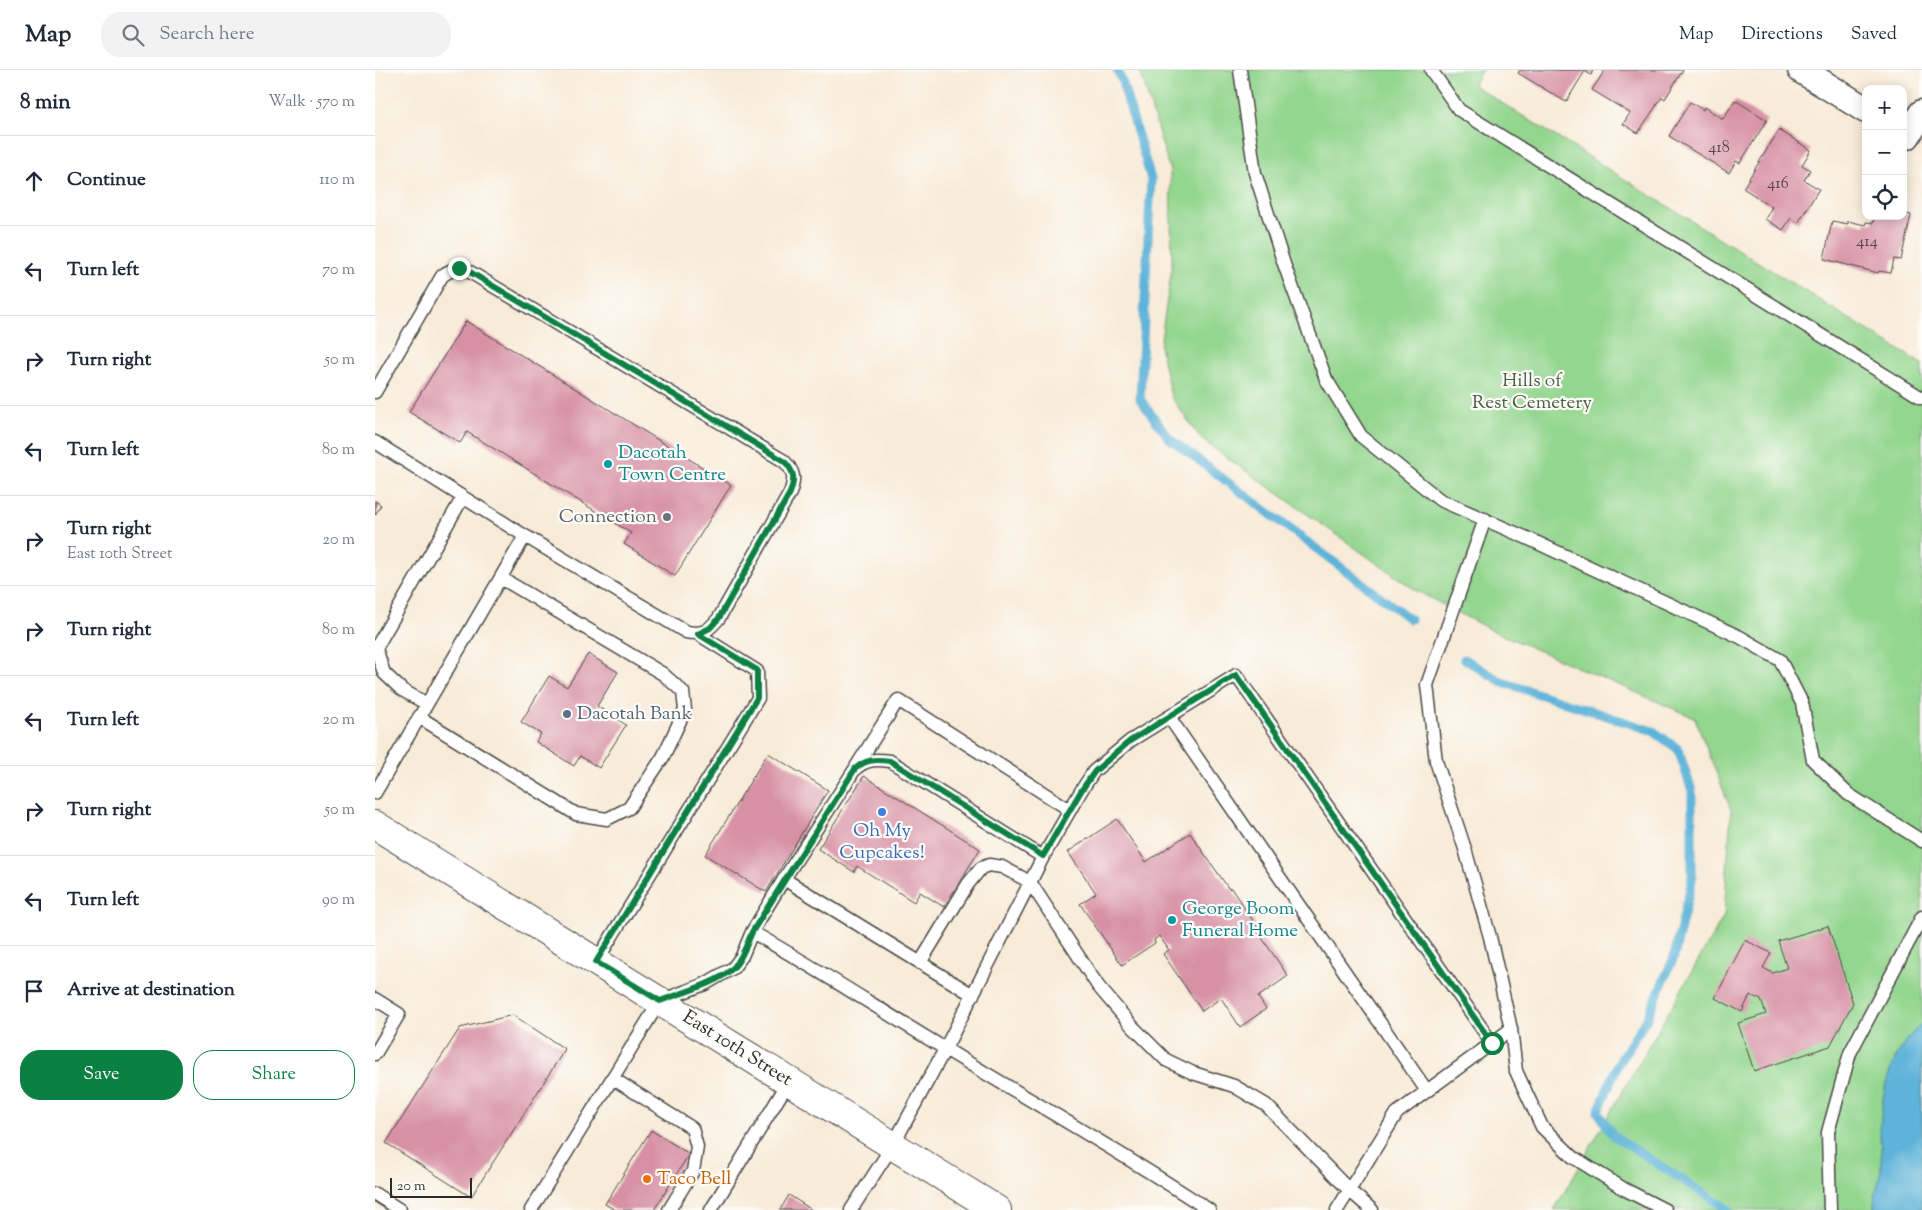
<!DOCTYPE html>
<meta charset="utf-8">
<style>
:root{--surface:#fff;--page:#f2f2f3;--text:#1f2937;--muted:#747a83;--line:#e0e1e3;--accent:#0b8043}
body{margin:0;font-family:"Sorts Mill Goudy",serif;background:var(--page);color:var(--text)}
.controls{position:absolute;right:15px;top:15px;display:grid;overflow:hidden;border-radius:10px;box-shadow:0 2px 12px #0003}
.controls button{width:45px;height:45px;display:grid;place-items:center;padding:0;border:0;border-bottom:1px solid var(--line);background:var(--surface);color:var(--text);font:25px sans-serif}
.scale{position:absolute;left:15px;bottom:12px;width:82px;box-sizing:border-box;padding-left:5px;border:2px solid #2b2b2b;border-top:0;font-size:14px;line-height:18px;white-space:nowrap;color:#2b2b2b;-webkit-text-stroke:4px #fdfcf7;paint-order:stroke}
.stop{position:absolute;width:15px;height:15px;margin:-11px;border:4px solid #0b8043;border-radius:50%;background:#fff}
.stop.end{background:#0b8043;border-color:#fff;box-shadow:0 1px 5px #0008}
.list{margin:0;padding:0;list-style:none}
h2{display:flex;justify-content:space-between;align-items:center;height:65px;margin:0;padding:0 20px;font-size:21px}
h2 small{font-size:16px;font-weight:400;color:var(--muted)}
.list li{display:grid;grid-template-columns:32px 1fr auto;gap:15px;align-items:center;box-sizing:border-box;height:90px;padding:0 20px;border-top:1px solid var(--line)}
.list b{display:block;font-size:19px;white-space:nowrap}
.list p{margin:0;font-size:16px;white-space:nowrap;color:var(--muted)}
.list em{font-size:16px;font-style:normal;color:var(--muted)}
.actions{display:flex;gap:10px;padding:15px 20px}
.actions a{flex:1;padding:11px 0;border:1px solid var(--accent);border-radius:20px;text-align:center;font-size:18px;color:var(--accent)}
.actions .main{background:var(--accent);color:#fff}
.icon{flex:none;width:28px;height:28px;fill:none;stroke:currentColor;stroke-width:2;stroke-linecap:round;stroke-linejoin:round}
.map{position:relative;flex:none;width:1547px;height:1140px;overflow:hidden}
header{display:flex;align-items:center;gap:30px;box-sizing:border-box;height:70px;padding:0 25px;background:var(--surface);border-bottom:1px solid var(--line)}
header strong{font-size:24px}
nav{display:flex;gap:28px;margin-inline-start:auto;font-size:18px}
.search{width:350px;height:45px;background:var(--page);display:flex;align-items:center;gap:12px;box-sizing:border-box;padding:0 18px;border-radius:20px;color:var(--muted);font-size:19px}
main{display:flex}
aside{flex:1;background:var(--surface)}
.map>svg:first-child{display:block}
.green{fill:#93d68e;stroke:#5f805c}
.water{fill:#5db3d9;stroke:#446f82}
.lines{fill:none;stroke-linecap:round;stroke-linejoin:round}
.stream{stroke:#5db3d9;stroke-width:9}
.building{fill:#d790a6}
.lane-casing{stroke:#4a4845;stroke-width:15}
.street-casing{stroke:#4a4845;stroke-width:29}
.primary-casing{stroke:#4a4845;stroke-width:30}
.lane{stroke:#fff;stroke-width:12}
.street{stroke:#fff;stroke-width:26}
.primary{stroke:#fff;stroke-width:28}
.route{stroke:#0b8043;stroke-width:6}
.culture-dot{fill:#0f9aa8;stroke:#fdfcf7;stroke-width:2}
.worship-dot{fill:#6b7280;stroke:#fdfcf7;stroke-width:2}
.service-dot{fill:#5c6f8a;stroke:#fdfcf7;stroke-width:2}
.shop-dot{fill:#3f7fe0;stroke:#fdfcf7;stroke-width:2}
.food-dot{fill:#e8710a;stroke:#fdfcf7;stroke-width:2}
.labels{text-anchor:middle;dominant-baseline:central;stroke-width:4.5;stroke-linejoin:round;paint-order:stroke}
.number-label{font-size:16px;fill:#56444a}
.park-label{font-size:19px;fill:#4a5e49;stroke:#fdfcf7}
.culture-label{font-size:19px;fill:#0d838f;stroke:#fdfcf7;text-anchor:start}
.worship-label{font-size:19px;fill:#5b616d;stroke:#fdfcf7;text-anchor:end}
.service-label{font-size:19px;fill:#4e5e75;stroke:#fdfcf7;text-anchor:start}
.shop-label{font-size:19px;fill:#366cbe;stroke:#fdfcf7}
.street-label{font-size:19px;fill:#2b2b2b;stroke:#fdfcf7}
.food-label{font-size:19px;fill:#c56008;stroke:#fdfcf7;text-anchor:start}
</style>
<header>
<strong>Map</strong>
<div class="search"><svg class="icon" aria-label="search" viewBox="0 0 24 24"><circle cx="10" cy="10" r="6"/><path d="M15 15l6 6"/></svg>Search here</div>
<nav><a>Map</a><a>Directions</a><a>Saved</a></nav>
</header>
<main>
<aside>
<h2>8 min<small>Walk · 570 m</small></h2>
<ul class="list">
<li><svg class="icon" aria-label="ahead" viewBox="0 0 24 24"><path d="M12 20V5M6 11l6-6 6 6"/></svg><div><b>Continue</b></div><em>110 m</em></li>
<li><svg class="icon" aria-label="left" viewBox="0 0 24 24"><path d="M17 20v-9H6M10 6l-5 5 5 5"/></svg><div><b>Turn left</b></div><em>70 m</em></li>
<li><svg class="icon" aria-label="right" viewBox="0 0 24 24"><path d="M7 20v-9h11M14 6l5 5-5 5"/></svg><div><b>Turn right</b></div><em>50 m</em></li>
<li><svg class="icon" aria-label="left" viewBox="0 0 24 24"><path d="M17 20v-9H6M10 6l-5 5 5 5"/></svg><div><b>Turn left</b></div><em>80 m</em></li>
<li><svg class="icon" aria-label="right" viewBox="0 0 24 24"><path d="M7 20v-9h11M14 6l5 5-5 5"/></svg><div><b>Turn right</b><p>East 10th Street</p></div><em>20 m</em></li>
<li><svg class="icon" aria-label="right" viewBox="0 0 24 24"><path d="M7 20v-9h11M14 6l5 5-5 5"/></svg><div><b>Turn right</b></div><em>80 m</em></li>
<li><svg class="icon" aria-label="left" viewBox="0 0 24 24"><path d="M17 20v-9H6M10 6l-5 5 5 5"/></svg><div><b>Turn left</b></div><em>20 m</em></li>
<li><svg class="icon" aria-label="right" viewBox="0 0 24 24"><path d="M7 20v-9h11M14 6l5 5-5 5"/></svg><div><b>Turn right</b></div><em>50 m</em></li>
<li><svg class="icon" aria-label="left" viewBox="0 0 24 24"><path d="M17 20v-9H6M10 6l-5 5 5 5"/></svg><div><b>Turn left</b></div><em>90 m</em></li>
<li><svg class="icon" aria-label="arrive" viewBox="0 0 24 24"><path d="M6 21V4h12l-3 4 3 4H6"/></svg><div><b>Arrive at destination</b></div></li>
</ul>
<div class="actions"><a class="main">Save</a><a>Share</a></div>
</aside>
<div class="map">
<svg width="1547" height="1140" viewBox="0 0 1547 1140">
<rect width="100%" height="100%" fill="#fdfcf7"/>
<filter id="ink" filterUnits="userSpaceOnUse"><feTurbulence type="fractalNoise" baseFrequency=".02" numOctaves="2"/><feDisplacementMap in="SourceGraphic" scale="10" xChannelSelector="R" yChannelSelector="G"/><feConvolveMatrix kernelMatrix="1 2 1 2 8 2 1 2 1" color-interpolation-filters="sRGB"/></filter>
<filter id="wash" filterUnits="userSpaceOnUse"><feTurbulence type="fractalNoise" baseFrequency=".0096" numOctaves="4" result="noise"/><feDisplacementMap in="SourceGraphic" scale="20" xChannelSelector="R" yChannelSelector="G"/><feGaussianBlur stdDeviation="1.12" result="paint"/><feColorMatrix in="noise" values="0 0 0 0 0 0 0 0 0 0 0 0 0 0 0 0 0 1.4 0 .05"/><feComposite in="paint" operator="in"/></filter>
<g filter="url(#wash)">
<rect width="100%" height="100%" fill="#f8ebd8"/>
<path class="green" d="M765 0H1107L1098 15 1547 294V1140H1179L1349 846 1356 740 1320 648 1116 560 1040 520 827 370 796 327 785 276 797 196 795 101Z"/>
<path class="water" d="M1547 953V1140H1499C1498 1125 1506 1110 1506 1095 1507 1085 1505 1074 1505 1064 1507 1017 1513 987 1547 953Z"/>
<g class="lines">
<path class="stream" d="M742 0 747 11 776 109 765 329 794 368 1035 549
M1089 589 1127 612 1278 661 1303 679 1317 721V810L1299 887 1272 948 1243 994 1223 1042 1239 1066 1354 1140"/>
</g>
<g id="blocks">
<path class="building" d="M1145 0H1218L1216 5 1210 1 1191 32 1143 3Z
M1230 0H1308L1290 29 1287 27 1263 63 1248 54 1255 43 1217 20Z
M1360 30 1392 50 1365 93 1361 91 1354 103 1294 66 1315 32 1328 40 1329 37 1348 49Z
M1404 60 1436 80 1427 95 1435 100 1429 110 1444 119 1423 153 1416 148 1408 160 1390 149 1397 137 1368 118Z
M1528 143 1536 145 1526 190 1519 189 1516 203 1504 201 1503 203 1449 189 1457 151 1473 154V151L1490 155 1491 152 1498 153 1500 146H1528Z
M91 251 356 415 300 506 249 474 256 463 92 362 85 373 34 342Z
M0 431 6 435 0 445Z
M213 584 243 602 222 636 251 655 224 698 205 686 199 696 161 672 166 664 146 652 174 606 192 617Z
M393 683 453 720 391 822 330 785Z
M489 706 605 779 569 837 545 822 539 832 482 796 479 802 443 779Z
M742 749 771 792 815 763 854 819 856 818 889 867 887 868 913 906 883 927 891 939 865 957 846 928 827 941 788 884 794 880 784 866 779 870 780 873 747 895 705 834 721 823 693 782Z
M1453 856 1478 933 1455 976 1379 1001 1363 953 1391 944 1386 930 1375 925 1367 942 1340 928 1370 870 1396 883 1388 898 1398 903 1412 898 1403 871Z
M138 945 190 979 96 1127 11 1073 85 958Z
M276 1060 314 1084 279 1140H240L230 1134Z
M414 1125 437 1140H405Z"/>
</g>
</g>
<g filter="url(#ink)">
<use href="#blocks" fill-opacity="0" stroke="#4a4845" stroke-width="1"/>
<g class="lines">
<defs>
<path id="lane" d="M865 0 880 103 909 194 951 309 986 366 1065 430 1152 468 1365 567 1405 590 1427 633 1438 690 1473 724 1547 771
M1056 0 1084 40 1547 328
M0 322 67 206C77 198 83 198 95 202L409 391C420 402 420 409 415 423L344 548C333 561 329 565 311 562L150 466 0 372
M1110 449 1052 615 1061 691 1090 779 1115 867 1136 959 1141 1001 1167 1057 1198 1087 1249 1119 1290 1140
M52 634 27 620 9 603 1 578 88 427
M44 647 201 744 232 749 254 738 288 687 310 640 308 622 288 604 126 508
M794 647 1052 1021
M481 697 523 630 695 740
M0 723 150 466
M409 809 480 699C491 689 500 689 515 691L668 787
M377 862C443 899 507 941 572 980 659 1033 748 1083 834 1140
M221 892 383 628 382 601 323 564
M545 893 593 814 606 798 614 795 627 797 655 812 723 916 757 956 791 990 818 1003 859 1016 891 1035 974 1120 997 1140
M0 929 24 944 0 984
M237 1008 317 1058 322 1077 318 1101 294 1140
M0 1124 25 1140
M156 1140 285 931 330 914 358 898 367 886 377 862 409 809 598 925
M336 1140 414 1011
M476 1140 518 1075 570 979 668 787 706 721 719 701 755 671 861 605 1117 973
M962 1140 1022 1043 1136 959
M1455 1140 1453 1062 1475 983 1547 847"/>
<path id="street" d="M1426 0 1491 40
M1528 64 1532 66 1547 43"/>
<path id="primary" d="M0 755 622 1140"/>
</defs>
<use href="#lane" class="lane-casing"/>
<use href="#street" class="street-casing"/>
<use href="#primary" class="primary-casing"/>
<use href="#lane" class="lane"/>
<use href="#street" class="street"/>
<use href="#primary" class="primary"/>
</g>
</g>
<g class="lines" filter="url(#ink)">
<path class="route" d="M84 198 95 202 409 391C420 402 420 409 415 423L344 548 335 558 323 564 382 600V628L221 892 285 931C306 923 344 913 359 897 368 887 372 874 377 862L480 699C491 689 500 689 515 691L668 786 706 721 720 701 755 671 861 605 1117 973"/>
</g>
<g class="culture-dot">
<circle cx="233" cy="394" r="5"/>
<circle cx="797" cy="850" r="5"/>
</g>
<circle class="worship-dot" cx="292" cy="447" r="5"/>
<circle class="service-dot" cx="192" cy="644" r="5"/>
<circle class="shop-dot" cx="507" cy="742" r="5"/>
<circle class="food-dot" cx="272" cy="1109" r="5"/>
<g class="labels">
<g class="number-label">
<text x="1344" y="78">418</text>
<text x="1403" y="114">416</text>
<text x="1492" y="172">414</text>
</g>
<g class="park-label">
<text x="1157" y="311">Hills of<tspan x="1157" dy="22">Rest Cemetery</tspan></text>
</g>
<g class="culture-label">
<text x="243" y="383">Dacotah<tspan x="243" dy="22">Town Centre</tspan></text>
<text x="807" y="839">George Boom<tspan x="807" dy="22">Funeral Home</tspan></text>
</g>
<g class="worship-label">
<text x="282" y="447">Connection</text>
</g>
<g class="service-label">
<text x="202" y="644">Dacotah Bank</text>
</g>
<g class="shop-label">
<text x="507" y="761">Oh My<tspan x="507" dy="22">Cupcakes!</tspan></text>
</g>
<g class="street-label">
<text transform="translate(362 979) rotate(32)">East 10th Street</text>
</g>
<g class="food-label">
<text x="282" y="1109">Taco Bell</text>
</g>
</g>
</svg>
<div class="controls">
<button>+</button>
<button>−</button>
<button><svg class="icon" aria-label="locate" viewBox="0 0 24 24"><circle cx="12" cy="12" r="6"/><path d="M12 2v4M12 18v4M2 12h4M18 12h4"/></svg></button>
</div>
<div class="scale">20 m</div>
<div class="stop" style="left:1117px;top:973px"></div>
<div class="stop end" style="left:84px;top:198px"></div>
</div>
</main>
